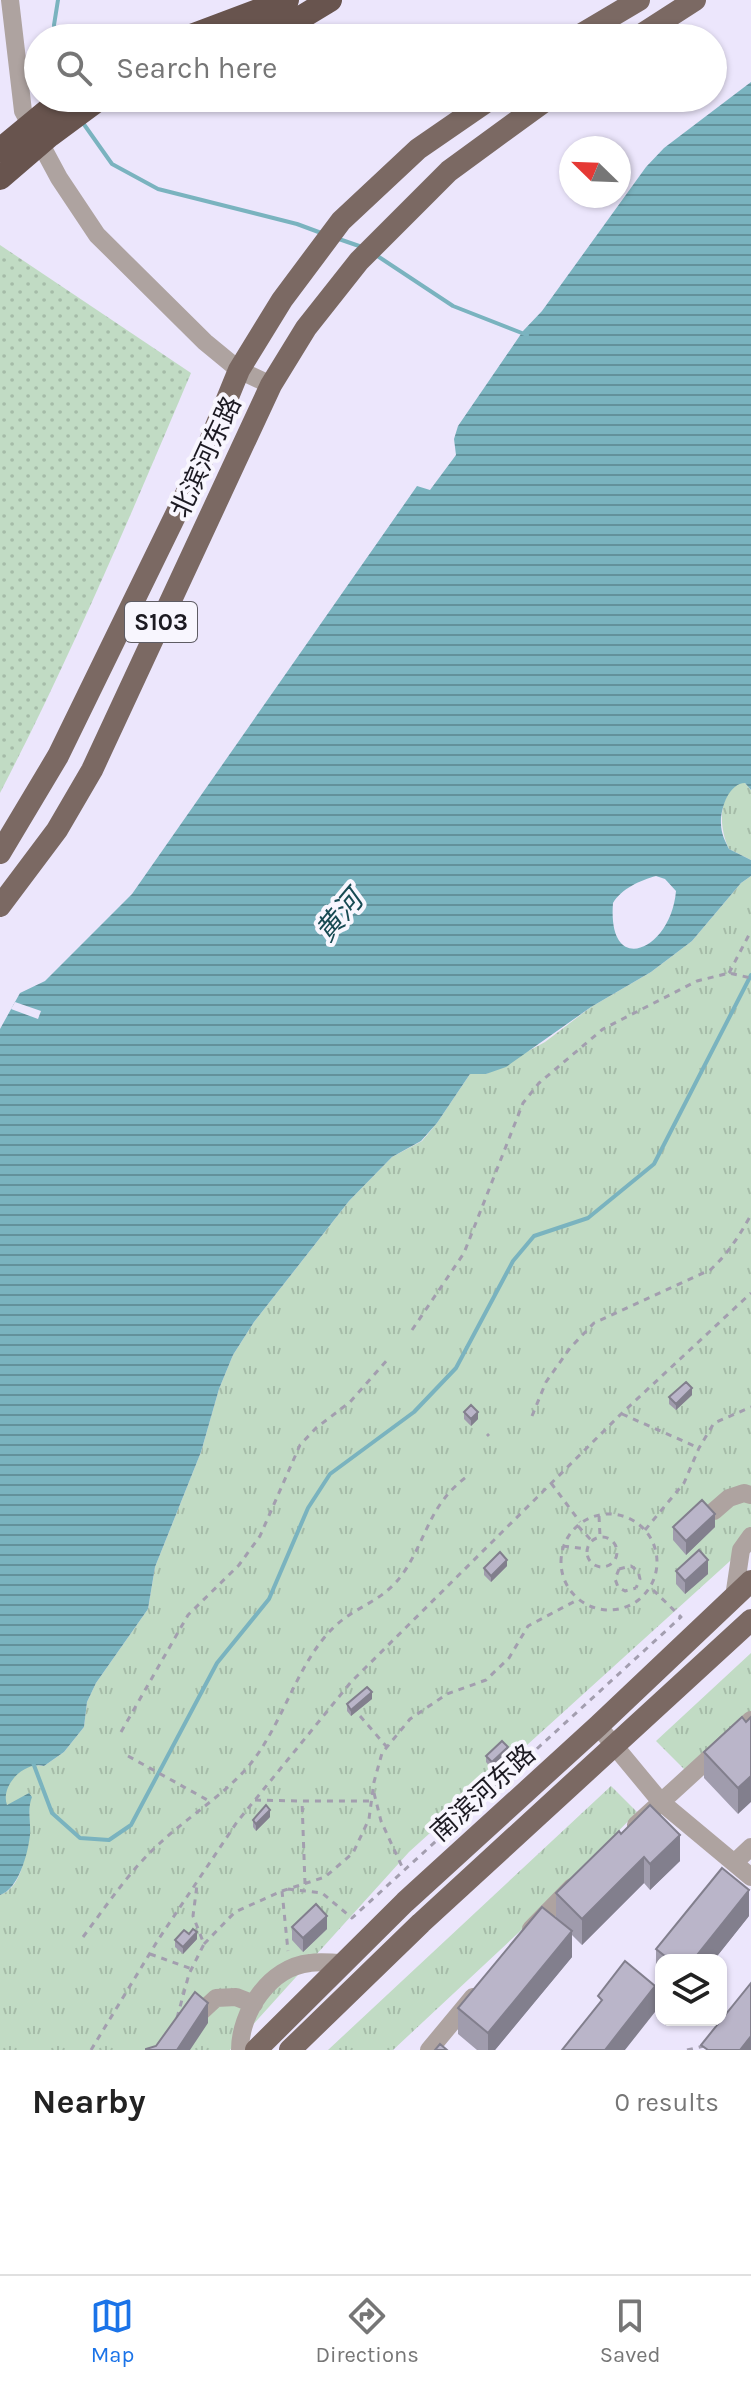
<!DOCTYPE html>
<meta charset="utf-8">
<style>
:root{--surface:#fff;--page:#f6f6f6;--text:#222;--muted:#767676;--line:#e0e0e0;--accent:#1a73e8}
body{margin:0;font-family:Karla,"Noto Sans SC",sans-serif;background:var(--page);color:var(--text)}
.controls{position:absolute;right:24px;bottom:24px;display:grid;overflow:hidden;border-radius:16px;box-shadow:0 2px 6px #0004}
.controls button{width:72px;height:72px;display:grid;place-items:center;padding:0;border:0;border-bottom:2px solid var(--line);background:var(--surface);color:var(--text);font:40px sans-serif}
.compass{position:absolute;left:559px;top:136px;width:72px;height:72px;border-radius:50%;background:var(--surface);box-shadow:0 2px 6px #0004;rotate:293deg}
.list{margin:0;padding:0;list-style:none}
h2{display:flex;justify-content:space-between;align-items:center;height:104px;margin:0;padding:0 32px;font-size:34px}
h2 small{font-size:26px;font-weight:400;color:var(--muted)}
.icon{flex:none;width:44px;height:44px;fill:none;stroke:currentColor;stroke-width:2;stroke-linecap:round;stroke-linejoin:round}
.map{position:relative;flex:none;width:751px;height:2050px;overflow:hidden}
.search{position:absolute;background:var(--surface);box-shadow:0 2px 6px #0004;left:24px;right:24px;top:24px;height:88px;display:flex;align-items:center;gap:20px;box-sizing:border-box;padding:0 28px;border-radius:44px;color:var(--muted);font-size:30px}
.sheet{height:224px;background:var(--surface)}
nav{display:flex;justify-content:space-around;align-items:center;box-sizing:border-box;height:112px;border-top:2px solid var(--line);background:var(--surface);font-size:22px;color:var(--muted)}
nav a{display:grid;justify-items:center;gap:4px}
nav .on{color:var(--accent)}
.map>svg:first-child{display:block}
.grass{fill:url(#grass-dots)}
.park{fill:url(#park-tufts)}
.water{fill:url(#water-rules);fill-rule:evenodd}
.pier{fill:#ece6fc}
.lines{fill:none;stroke-linecap:round;stroke-linejoin:round}
.stream{stroke:#7ab3bf;stroke-width:4}
.path{stroke:#a39eaf;stroke-width:3;stroke-dasharray:6 6;stroke-linecap:butt}
.minor{stroke:#aea3a0;stroke-width:18}
.major{stroke:#7b6963;stroke-width:22}
.highway{stroke:#68544e;stroke-width:24}
.highway-bridge{stroke:#68544e;stroke-width:24}
.wall{fill:#a09cad}
.shaded-wall{fill:#827f8d}
.building{fill:#bab5c9;stroke:#827f8d;stroke-width:2}
.labels{text-anchor:middle;dominant-baseline:central;stroke-width:8;stroke-linejoin:round;paint-order:stroke}
.shield{fill:#f8f6fe;stroke:#5e5c64;stroke-width:2}
.shield-label{font-size:24px;font-weight:bold;fill:#1c1a22}
.street-label{font-size:26px;fill:#1c1a22;stroke:#f8f6fe}
.water-label{font-size:28px;font-style:italic;fill:#174a53;stroke:#f8f6fe}
</style>
<div class="map">
<svg width="751" height="2050" viewBox="0 0 751 2050">
<defs>
<pattern id="grass-dots" width="8" height="8" patternUnits="userSpaceOnUse" patternTransform="scale(2)"><rect width="8" height="8" fill="#c1dbc4"/><path d="M2 2h.1M6 6h.1" fill="none" stroke="#a5bba8" stroke-width="1.8" stroke-linecap="round"/></pattern>
<pattern id="park-tufts" width="24" height="20" patternUnits="userSpaceOnUse" patternTransform="scale(2)"><rect width="24" height="20" fill="#c1dbc4"/><path d="M3 7l-1-3M5 7V3M7 7l1-3M15 17l-1-3M17 17v-4M19 17l1-3" fill="none" stroke="#a5bba8"/></pattern>
<pattern id="water-rules" width="6" height="5" patternUnits="userSpaceOnUse" patternTransform="scale(2)"><rect width="6" height="5" fill="#7ab3bf"/><path d="M0 2.5h6" fill="none" stroke="#63919b"/></pattern>
</defs>
<rect width="100%" height="100%" fill="#ece6fc"/>
<path class="grass" d="M0 245 191 373C131 515 71 656 0 793Z"/>
<path class="park" d="M740 782 745 783 751 790V860L729 849C719 828 717 796 740 782Z
M751 876V1542L409 1852 230 2050H0V1895C28 1887 30 1827 29 1803L7 1805 4 1803 5 1784C18 1773 26 1762 44 1766L64 1752 84 1727 87 1702 96 1683 148 1609 155 1567 201 1452 219 1389 233 1355 254 1322 349 1201 392 1157 422 1141 437 1123 470 1074H486L545 1042 591 1007 651 972 692 941 741 883Z
M751 1653V1711L686 1771 656 1741Z
M611 1786 637 1812 531 1921 393 2050H328Z"/>
<path class="water" d="M751 82V790L745 783C729 783 720 809 721 824 721 833 725 841 729 849L751 860V876L741 883 692 941 651 972 591 1007 506 1067 486 1074H470L437 1123 421 1141 392 1157 349 1201 254 1322 233 1355 219 1389 201 1452 155 1567 148 1609 96 1683 87 1702 84 1727 64 1752 44 1766C24 1761 0 1786 7 1805L29 1793 32 1797C27 1809 31 1822 30 1835 28 1853 19 1889 0 1895V1029L20 993 45 981 132 894 417 486 430 490 456 455 454 439 458 426 523 331 542 311 646 167 664 148ZM656 876 665 879 676 891C671 951 607 978 613 903 621 889 641 880 656 876Z"/>
<path class="pier" d="M15 1002 41 1011 38 1019 11 1009Z"/>
<g class="lines">
<path class="stream" d="M56 38 54 25 58 0
M83 123 112 164 158 189 297 224 324 234
M336 238 362 247
M376 255 453 306 527 335
M32 1760 52 1813 80 1838 109 1840 131 1825 217 1663 269 1599 308 1508 330 1474 414 1412 456 1368 513 1261 534 1236 588 1218 654 1164 751 975"/>
<path class="path" d="M729 973 751 931
M412 1330 464 1253 523 1103 539 1083 603 1029 697 981 729 973 751 978
M622 1414 699 1448
M532 1416 546 1382 570 1348 594 1323 710 1270C728 1254 739 1236 751 1215
M487 1434 489 1436
M551 1483 580 1522
M561 1562a48 48 0 1 1 96 0a48 48 0 1 1-96 0Z
M599 1516 600 1536
M578 1526 591 1540
M645 1530 684 1483 699 1448 714 1423 751 1407
M587 1552a15 15 0 1 1 30 0a15 15 0 1 1-30 0Z
M563 1546 586 1549
M619 1569 631 1566 638 1571 640 1579 636 1588
M619 1569 615 1579 618 1587 625 1591 636 1588
M360 1716 386 1746
M121 1732 188 1615 239 1565 260 1536 300 1445 316 1428 350 1402 388 1359
M128 1756 211 1802
M374 1793 381 1821 404 1871
M255 1800 302 1801
M305 1884 302 1801H371
M288 1889 322 1893 352 1918 681 1617 650 1587
M282 1891 288 1951
M83 1937C107 1905 130 1870 160 1843 188 1817 221 1797 247 1768 283 1726 295 1666 333 1628 356 1605 383 1603 404 1572 428 1536 428 1507 466 1477
M204 1944 235 1912 282 1891 325 1877 353 1853 369 1819 374 1782 382 1753 410 1719 447 1694 486 1680 509 1658 528 1626 579 1599
M150 1954 192 1969
M177 2018 189 1974 204 1944 193 1916 197 1885
M91 2050 158 1940 237 1822 351 1682 621 1414 751 1293
M687 2050 704 2046"/>
<path class="minor" d="M10 0 23 111 59 178 97 235 205 342 239 370 271 385
M714 1511 729 1498 744 1493 751 1495
M734 1597 741 1550 751 1536
M598 1726 661 1802 751 1877
M636 1825 751 1720
M734 1863 751 1847
M531 1929 572 1887
M202 2011 216 1998 236 1997 254 2004
M240 2050C240 2012 270 1967 310 1963 320 1961 332 1963 342 1963
M429 2050 473 1997"/>
<path class="major" d="M575 38 639 0
M636 38 695 0
M0 853 58 756 201 463 239 370 282 300 341 221 418 149 492 98
M0 906 57 830 92 770 271 385 306 328 359 261 449 171 549 98
M256 2050 405 1902 598 1726 751 1581
M290 2050 421 1923 751 1620"/>
<path class="highway" d="M186 38 287 0
M252 38 292 23 330 0"/>
<path class="highway-bridge" d="M0 150 63 98
M0 178 50 135 100 98"/>
</g>
<path class="wall" d="M692 1395 676 1410 669 1404V1397Z
M464 1412 478 1419 471 1426 464 1419Z
M673 1527H715L686 1555 673 1540Z
M507 1566 491 1582 484 1575V1568Z
M676 1571 708 1574 685 1594 676 1584Z
M372 1699 351 1716 347 1711V1704Z
M742 1717 738 1814 704 1778V1752Z
M508 1754 492 1769 486 1762V1756Z
M270 1817 256 1831 253 1827V1820Z
M621 1834 680 1861 650 1890 644 1883 582 1945 572 1935V1957L495 2050H477L458 2034V2008L556 1918V1893Z
M749 1916 714 1960H661V1978L656 1975V1949Z
M292 1927 327 1929 303 1952 292 1940Z
M197 1939 183 1954 175 1947V1940Z"/>
<path class="shaded-wall" d="M692 1388V1395L676 1410V1404Z
M478 1412V1419L471 1426V1419Z
M715 1514V1527L686 1555V1541Z
M507 1560V1566L491 1582V1576Z
M708 1560V1574L685 1594V1581Z
M372 1692V1699L351 1716V1710Z
M508 1747V1754L492 1769V1762Z
M751 1776V1802L738 1814V1788Z
M270 1810V1817L256 1831V1824Z
M680 1835V1861L650 1890V1864Z
M644 1857V1883L582 1945V1919Z
M749 1890V1916L714 1960H693Z
M327 1916V1929L303 1952V1938Z
M572 1931V1957L495 2050H488V2033Z
M197 1932V1939L183 1954V1947Z
M655 1986V2012L625 2050H605Z
M208 2003V2023L190 2050H177Z
M751 2036V2050H740Z"/>
<path class="building" d="M686 1382 692 1388 676 1404 669 1397Z
M471 1405 478 1412 471 1419 464 1412Z
M702 1500 715 1514 686 1541 673 1527Z
M699 1550 708 1560 685 1581 676 1571Z
M500 1552 507 1560 491 1576 484 1568Z
M367 1687 372 1692 351 1710 347 1704Z
M742 1717 746 1722 751 1717V1776L738 1788 704 1752Z
M502 1741 508 1747 492 1762 486 1756Z
M266 1805 270 1810 256 1824 253 1820Z
M650 1805 680 1835 650 1864 644 1857 582 1919 556 1893 619 1831 621 1834Z
M722 1868 749 1890 693 1960H670L656 1949Z
M316 1904 327 1916 303 1938 292 1927Z
M542 1907 572 1931 488 2033 458 2008Z
M193 1929 197 1932 183 1947 175 1940 184 1930 189 1934Z
M625 1961 655 1986 605 2050H562L602 2000 598 1996Z
M751 1983V2036L740 2050H708L701 2045Z
M195 1992 208 2003 177 2050H146V2049L156 2046Z
M440 2044 447 2050H435Z"/>
<g class="labels">
<rect class="shield" x="125" y="602" width="72" height="40" rx="6"/>
<g class="shield-label">
<text x="161" y="622">S103</text>
</g>
<g class="street-label">
<text transform="translate(206 457) rotate(-65)">北滨河东路</text>
<text transform="translate(483 1793) rotate(-42)">南滨河东路</text>
</g>
<g class="water-label">
<text transform="translate(339 916) rotate(-50)">黄河</text>
</g>
</g>
</svg>
<div class="controls">
<button><svg class="icon" aria-label="layers" viewBox="0 0 24 24"><path d="M12 4l9 5-9 5-9-5zM3 14l9 5 9-5"/></svg></button>
</div>
<svg class="compass" viewBox="-18 -18 36 36"><path d="M0-13l5 13h-10z" fill="#e53935"/><path d="M0 13l5-13h-10z" fill="#767676"/></svg>
<div class="search"><svg class="icon" aria-label="search" viewBox="0 0 24 24"><circle cx="10" cy="10" r="6"/><path d="M15 15l6 6"/></svg>Search here</div>
</div>
<section class="sheet">
<h2>Nearby<small>0 results</small></h2>
<ul class="list">
</ul>
</section>
<nav>
<a class="on"><svg class="icon" aria-label="map" viewBox="0 0 24 24"><path d="M3 6l6-2 6 2 6-2v14l-6 2-6-2-6 2zM9 4v14M15 6v14"/></svg>Map</a>
<a><svg class="icon" aria-label="directions" viewBox="0 0 24 24"><path d="M12 3l9 9-9 9-9-9zM9 14v-3h6M13 9l2 2-2 2"/></svg>Directions</a>
<a><svg class="icon" aria-label="saved" viewBox="0 0 24 24"><path d="M7 4h10v16l-5-4-5 4z"/></svg>Saved</a>
</nav>
